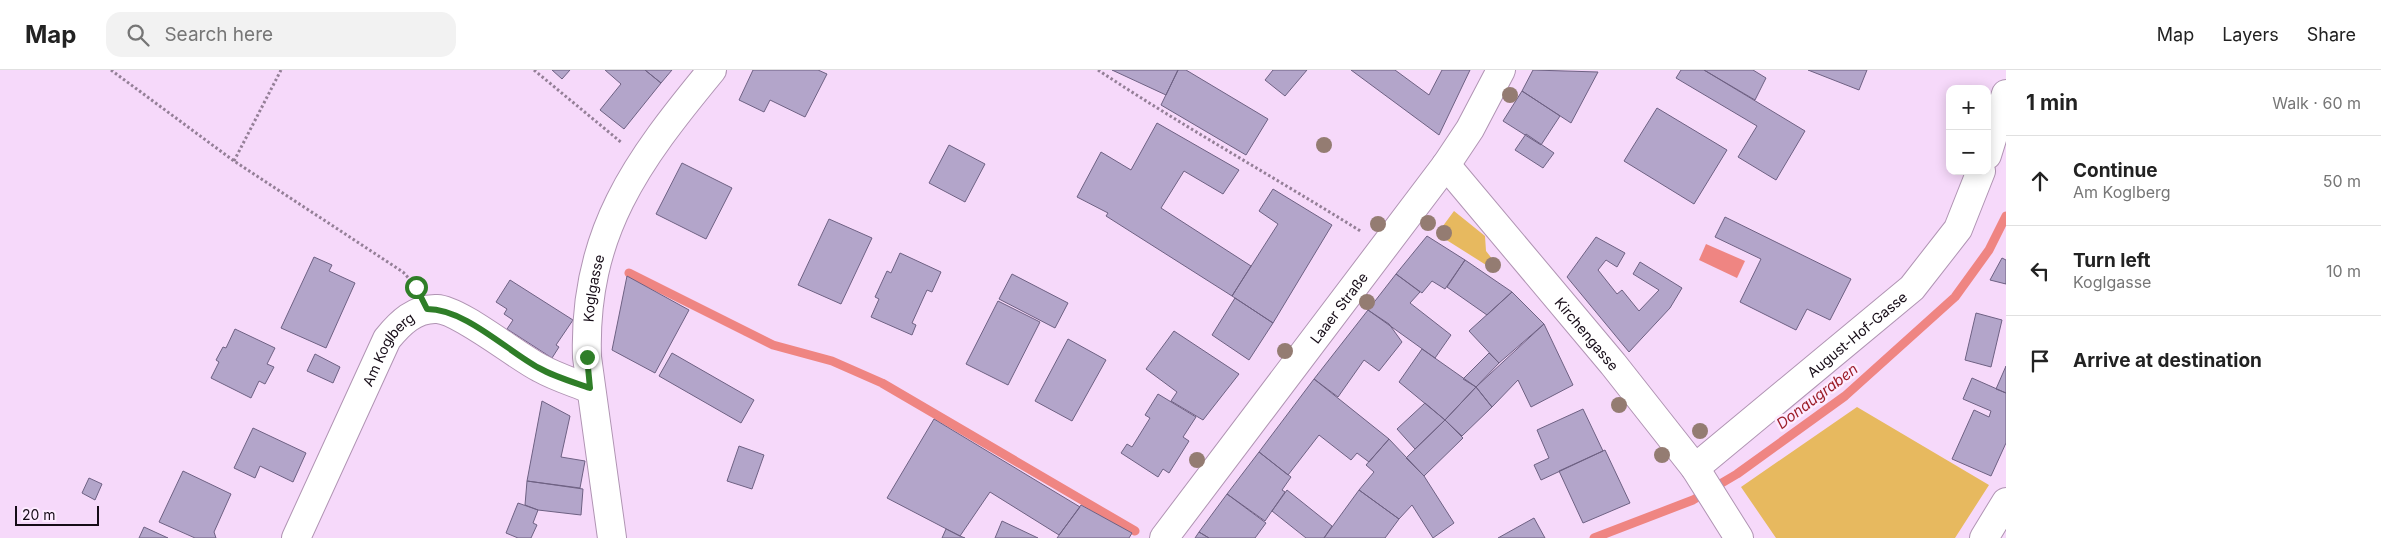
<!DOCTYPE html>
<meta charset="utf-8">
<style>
:root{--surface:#fff;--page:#f2f2f2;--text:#222;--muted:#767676;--line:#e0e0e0}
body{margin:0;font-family:Inter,sans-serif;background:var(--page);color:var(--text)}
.controls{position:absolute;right:15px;top:15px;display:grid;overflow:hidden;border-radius:10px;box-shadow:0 2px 12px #0003}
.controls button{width:45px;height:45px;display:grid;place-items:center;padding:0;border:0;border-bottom:1px solid var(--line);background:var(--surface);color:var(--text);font:25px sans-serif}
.scale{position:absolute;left:15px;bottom:12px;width:84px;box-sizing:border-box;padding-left:5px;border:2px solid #160c17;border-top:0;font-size:14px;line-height:18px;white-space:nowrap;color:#160c17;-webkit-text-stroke:4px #fdebff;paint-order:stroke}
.stop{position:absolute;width:15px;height:15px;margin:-11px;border:4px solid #2f7e28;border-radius:50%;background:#fff}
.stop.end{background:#2f7e28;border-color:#fff;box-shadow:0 1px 5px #0008}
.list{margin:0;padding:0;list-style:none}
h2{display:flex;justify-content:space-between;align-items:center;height:65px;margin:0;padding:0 20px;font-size:21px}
h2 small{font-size:16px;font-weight:400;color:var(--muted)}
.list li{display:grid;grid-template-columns:32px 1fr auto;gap:15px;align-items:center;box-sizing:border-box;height:90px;padding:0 20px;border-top:1px solid var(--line)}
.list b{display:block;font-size:19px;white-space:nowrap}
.list p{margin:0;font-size:16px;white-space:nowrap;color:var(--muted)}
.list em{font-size:16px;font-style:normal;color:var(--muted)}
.icon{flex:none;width:28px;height:28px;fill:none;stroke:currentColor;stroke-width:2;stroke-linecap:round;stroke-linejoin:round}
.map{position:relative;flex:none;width:2006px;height:468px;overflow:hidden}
header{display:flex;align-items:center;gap:30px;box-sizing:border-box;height:70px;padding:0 25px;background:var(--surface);border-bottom:1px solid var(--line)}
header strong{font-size:24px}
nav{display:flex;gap:28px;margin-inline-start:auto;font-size:18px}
.search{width:350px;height:45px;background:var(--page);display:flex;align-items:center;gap:12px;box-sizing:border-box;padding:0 18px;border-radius:15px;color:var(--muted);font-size:19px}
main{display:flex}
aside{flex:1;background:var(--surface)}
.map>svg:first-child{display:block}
.green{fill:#e7b95f}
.water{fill:#ef8582}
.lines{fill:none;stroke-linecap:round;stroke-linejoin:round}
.stream{stroke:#ef8582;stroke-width:9}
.building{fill:#b3a5ca;stroke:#6e6183}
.street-casing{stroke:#b094b3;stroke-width:30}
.secondary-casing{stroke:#b094b3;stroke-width:30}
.path{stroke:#947f97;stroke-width:3;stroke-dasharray:2.5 2.5;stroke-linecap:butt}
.street{stroke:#fff;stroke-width:28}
.secondary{stroke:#fff;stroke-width:28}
.tree{fill:#947c72}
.route{stroke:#2f7e28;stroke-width:6}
.labels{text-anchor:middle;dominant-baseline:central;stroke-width:5;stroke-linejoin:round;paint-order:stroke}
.street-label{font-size:14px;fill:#160c17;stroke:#fdebff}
.water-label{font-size:15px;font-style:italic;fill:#9d1f2b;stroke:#fdebff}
</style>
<header>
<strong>Map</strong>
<div class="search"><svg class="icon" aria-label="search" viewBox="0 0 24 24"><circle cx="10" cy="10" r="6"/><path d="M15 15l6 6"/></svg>Search here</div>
<nav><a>Map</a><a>Layers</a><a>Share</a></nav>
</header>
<main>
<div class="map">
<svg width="2006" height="468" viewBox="0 0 2006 468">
<rect width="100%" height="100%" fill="#f6d9fa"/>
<path class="green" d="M1454 141 1485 166 1486 181 1497 195 1494 200 1437 164Z
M1857 337 1989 415 1955 468H1776L1741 417Z"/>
<path class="water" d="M1706 174 1745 191 1737 208 1699 190Z"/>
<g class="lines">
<path class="stream" d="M629 203 773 275 832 291 882 313 1135 461
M1594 468 1693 430 1737 404 1845 326 1955 227 1989 180 2006 146"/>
</g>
<path class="building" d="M552 0H570L562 9Z
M605 0H645L661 13 624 59 600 40 621 14Z
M645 0H672L661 13Z
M753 0H818L827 4 805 47 770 30 764 42 739 30Z
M1112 0H1178L1166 25Z
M1178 0H1186L1268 49 1246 85 1161 35Z
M1273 0H1307L1285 26 1265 10Z
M1351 0H1395L1429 25 1442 0H1470L1439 65Z
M1533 0 1598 2 1571 53 1522 21Z
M1681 0H1704L1805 61 1776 110 1738 87 1757 56 1676 8Z
M1704 0H1753L1766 8 1755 30Z
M1808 0H1867L1859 20Z
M1522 21 1560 46 1541 75 1503 51Z
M1657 38 1727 80 1694 134 1624 91Z
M1157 53 1239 100 1223 124 1184 101 1161 138 1251 196 1232 226 1106 146 1108 143 1077 127 1101 82 1131 100Z
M1526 64 1554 83 1543 98 1515 80Z
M949 75 985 94 965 132 929 113Z
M682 93 732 118 706 169 656 144Z
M1273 119 1332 155 1273 253 1232 226 1278 154 1259 141Z
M1725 147 1851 209 1830 250 1807 239 1796 260 1740 232 1761 189 1715 167Z
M829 149 872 168 841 234 798 215Z
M1427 166 1465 190 1445 219 1432 211 1422 223 1396 204Z
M1596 167 1625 183 1617 197 1606 190 1598 200 1617 224 1622 220 1639 241 1659 220 1633 204 1640 192 1682 218 1670 238 1629 282 1567 207Z
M900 183 941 202 932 222 927 220 912 253 916 255 912 265 871 247 879 229 875 227 887 201 891 203Z
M314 187 332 195 329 201 355 213 326 278 281 258Z
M2002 188 2006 190V214L1990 210Z
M1465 190 1512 222 1487 245 1447 217Z
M1012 204 1068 233 1055 258 999 229Z
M1396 204 1420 222 1410 233 1451 265 1435 288 1368 240Z
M627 206 689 240 655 303 612 280Z
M510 210 573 250 556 275 559 277 552 288 507 259 513 250 504 244 507 239 496 232Z
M1512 222 1544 254 1499 293 1469 261Z
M1235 228 1273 253 1249 290 1212 265Z
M998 231 1040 252 1008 315 966 294Z
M1368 240 1389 254 1402 272 1379 301 1364 290 1338 327 1314 309Z
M1976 243 2002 250 1991 297 1965 290Z
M1544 254 1573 315 1531 337 1518 310 1492 337 1476 317Z
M235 259 275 278 267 294 274 297 265 314 259 311 251 328 211 308 219 292 216 290 223 277 226 278Z
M1174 261 1239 304 1203 350 1171 331 1177 322 1146 299Z
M1068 269 1106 290 1072 351 1035 331Z
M1422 279 1476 317 1445 350 1399 312Z
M672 283 754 330 741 353 659 306Z
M1489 283 1499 293 1476 317 1463 309Z
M315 284 340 297 333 313 307 301Z
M2006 296V323L1996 319Z
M1972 308 2006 323V373L1991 406 1952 389 1974 340 1989 347 1991 341 1963 329Z
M1314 309 1389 369 1369 392 1357 383 1351 390 1319 365 1288 405 1259 382Z
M1476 317 1492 337 1462 366 1445 350Z
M1158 324 1196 347 1183 367 1189 371 1169 403 1163 399 1158 407 1121 383 1127 374 1132 377 1150 348 1145 345Z
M542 331 570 346 561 387 585 391 580 418 527 411Z
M1425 333 1445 350 1415 379 1397 359Z
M1583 339 1603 381 1541 410 1534 395 1549 388 1537 360Z
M934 349 1080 437 1059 465 990 422 960 466 887 428Z
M1445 350 1463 368 1424 406 1406 388Z
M253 358 306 383 293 412 260 396 255 408 234 398Z
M1389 369 1424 406 1454 453 1433 468 1412 435 1399 449 1359 420 1374 402 1366 395Z
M739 376 764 385 752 419 727 411Z
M1605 380 1630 433 1583 453 1559 401Z
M1259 382 1291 407 1282 420 1285 422 1265 451 1227 424Z
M183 401 231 424 214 462 216 468H195L159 452Z
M89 408 102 414 95 430 82 423Z
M527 411 583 419 581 445 538 440 525 435Z
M1287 420 1332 456 1324 468H1306L1272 441Z
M1359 420 1399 449 1385 468H1324Z
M1227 424 1266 453 1255 468H1209L1199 462Z
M518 433 538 440 533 453 537 455 531 468H518L506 463Z
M1081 435 1132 463 1129 468H1057Z
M1534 448 1545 468H1498Z
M1002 451 1038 468H995Z
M144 457 168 468H139Z
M946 459 960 466 965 468H942Z
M1199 462 1209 468H1195Z"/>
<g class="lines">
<defs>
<g id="street">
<path d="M1987 85 2006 24"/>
<path id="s1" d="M1446 95 1613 294 1695 398 1739 468"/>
<path id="s2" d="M1695 398 1912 218 1958 159 1981 101"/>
<path id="s3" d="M296 468 387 269C400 253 415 238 437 239 460 240 516 286 540 298 556 307 573 312 590 319"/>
<path id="s4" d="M612 468 587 287C583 163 637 91 712 0"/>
<path d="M1984 468 2006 432"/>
</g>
<g id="secondary">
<path id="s5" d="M1164 468 1446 95 1470 59 1501 0"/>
</g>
</defs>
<use href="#street" class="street-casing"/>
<use href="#secondary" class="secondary-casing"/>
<path class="path" d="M111 0 234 91 403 202 414 214
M534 0 622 73
M1098 0C1184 57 1274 107 1362 162
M234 91 281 0"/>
<use href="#street" class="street"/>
<use href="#secondary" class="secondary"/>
</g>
<g class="tree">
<circle cx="1510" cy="25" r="8"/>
<circle cx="1324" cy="75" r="8"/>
<circle cx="1428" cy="153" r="8"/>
<circle cx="1378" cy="154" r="8"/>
<circle cx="1444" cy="163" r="8"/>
<circle cx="1493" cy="195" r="8"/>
<circle cx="1367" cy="232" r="8"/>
<circle cx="1285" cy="281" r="8"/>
<circle cx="1619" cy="335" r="8"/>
<circle cx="1700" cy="361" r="8"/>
<circle cx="1662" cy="385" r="8"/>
<circle cx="1197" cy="390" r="8"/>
</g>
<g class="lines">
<path class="route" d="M416 217 427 239C465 239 506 280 539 298 555 307 573 312 590 318L587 287"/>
</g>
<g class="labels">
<g class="street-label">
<text stroke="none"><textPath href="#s4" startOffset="252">Koglgasse</textPath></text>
<text stroke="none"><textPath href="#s5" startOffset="289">Laaer Straße</textPath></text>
<text stroke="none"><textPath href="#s1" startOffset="220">Kirchengasse</textPath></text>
<text stroke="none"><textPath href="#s2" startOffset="210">August-Hof-Gasse</textPath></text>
<text stroke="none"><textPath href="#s3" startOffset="211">Am Koglberg</textPath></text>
</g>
<g class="water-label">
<text transform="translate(1817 326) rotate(-37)">Donaugraben</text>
</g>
</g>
</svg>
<div class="controls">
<button>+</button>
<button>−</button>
</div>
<div class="scale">20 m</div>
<div class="stop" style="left:416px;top:217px"></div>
<div class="stop end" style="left:587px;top:287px"></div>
</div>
<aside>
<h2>1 min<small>Walk · 60 m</small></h2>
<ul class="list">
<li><svg class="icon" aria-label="ahead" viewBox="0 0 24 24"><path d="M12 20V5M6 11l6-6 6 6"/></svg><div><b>Continue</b><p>Am Koglberg</p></div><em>50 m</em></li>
<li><svg class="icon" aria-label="left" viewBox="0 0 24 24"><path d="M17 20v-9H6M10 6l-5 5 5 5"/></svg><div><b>Turn left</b><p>Koglgasse</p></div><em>10 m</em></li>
<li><svg class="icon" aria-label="arrive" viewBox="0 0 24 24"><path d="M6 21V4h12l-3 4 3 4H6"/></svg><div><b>Arrive at destination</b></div></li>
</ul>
</aside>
</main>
